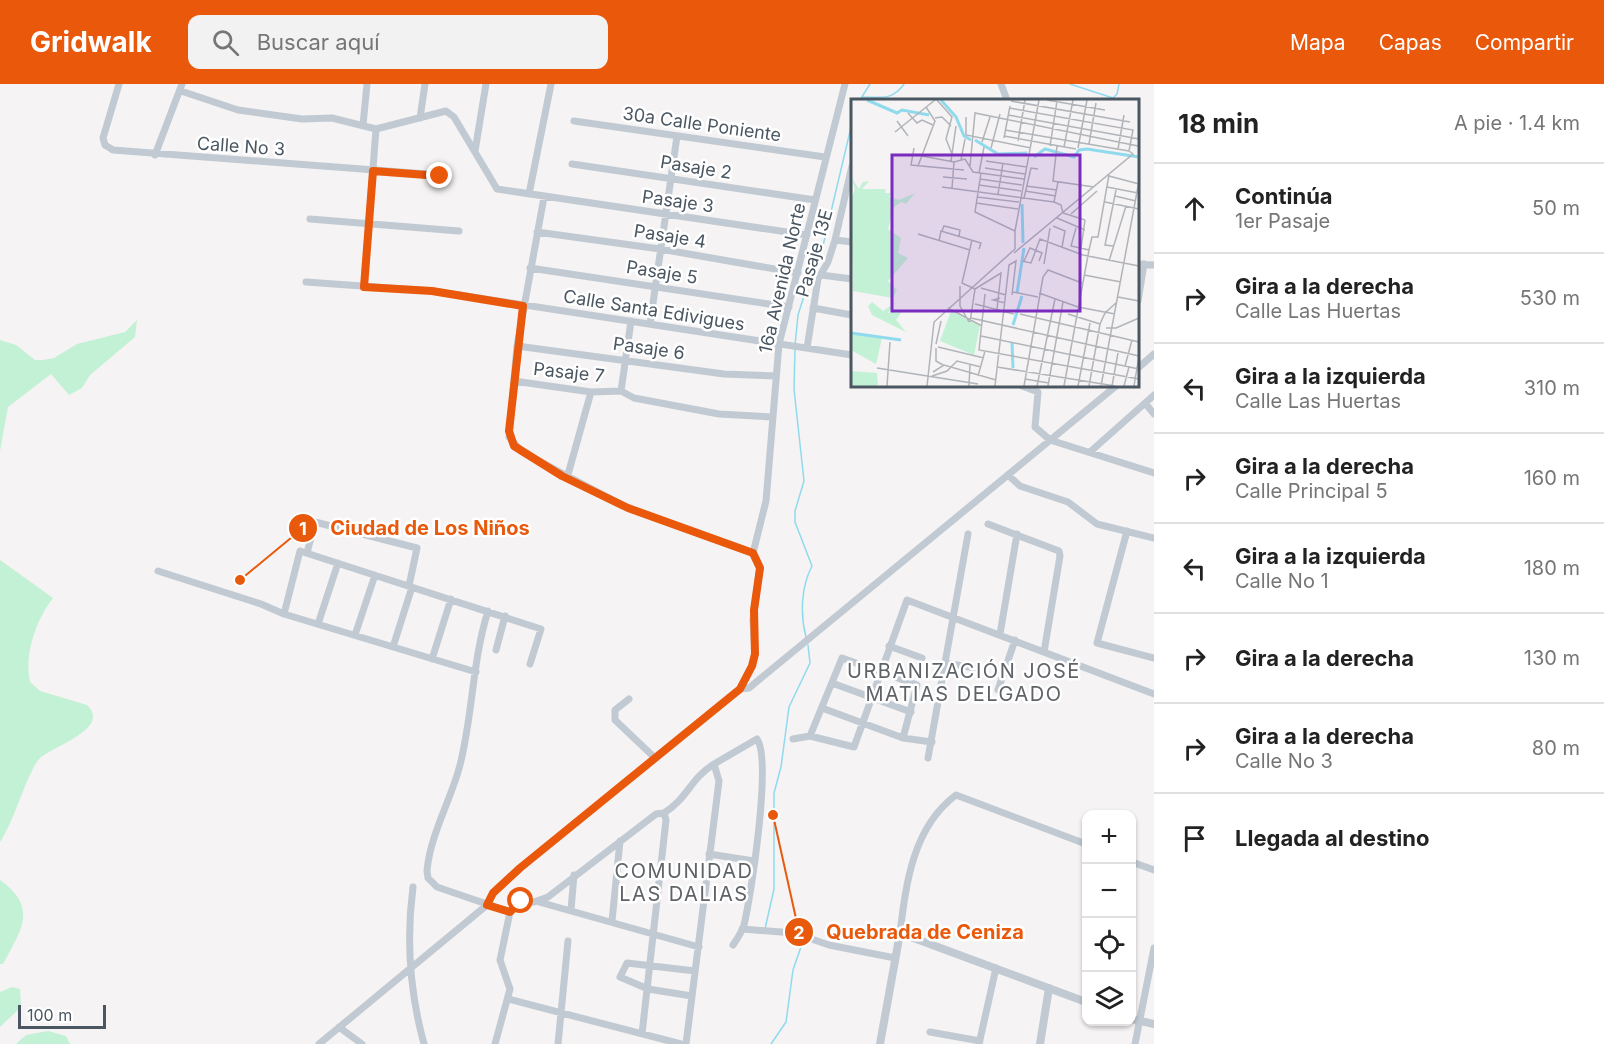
<!DOCTYPE html>
<html lang="es">
<meta charset="utf-8">
<style>
:root{--surface:#fff;--page:#f2f2f2;--text:#222;--muted:#767676;--line:#e0e0e0;--accent:#ea580c}
body{margin:0;font-family:Inter,sans-serif;background:var(--page);color:var(--text)}
.controls{position:absolute;right:18px;bottom:18px;display:grid;overflow:hidden;border-radius:12px;box-shadow:0 2px 4px #0004}
.controls button{width:54px;height:54px;display:grid;place-items:center;padding:0;border:0;border-bottom:2px solid var(--line);background:var(--surface);color:var(--text);font:30px sans-serif}
.scale{position:absolute;left:18px;bottom:15px;width:88px;box-sizing:border-box;padding-left:6px;border:3px solid #4a5661;border-top:0;font-size:16px;line-height:21px;white-space:nowrap;color:#4a5661;-webkit-text-stroke:4px #fff;paint-order:stroke}
.stop{position:absolute;width:18px;height:18px;margin:-14px;border:4px solid #ea580c;border-radius:50%;background:#fff}
.stop.end{background:#ea580c;border-color:#fff;box-shadow:0 2px 6px #0008}
.list{margin:0;padding:0;list-style:none}
h2{display:flex;justify-content:space-between;align-items:center;height:78px;margin:0;padding:0 24px;font-size:26px}
h2 small{font-size:20px;font-weight:400;color:var(--muted)}
.list li{display:grid;grid-template-columns:39px 1fr auto;gap:18px;align-items:center;box-sizing:border-box;height:90px;padding:0 24px;border-top:2px solid var(--line)}
.list b{display:block;font-size:22px;white-space:nowrap}
.list p{margin:0;font-size:20px;white-space:nowrap;color:var(--muted)}
.list em{font-size:20px;font-style:normal;color:var(--muted)}
.icon{flex:none;width:33px;height:33px;fill:none;stroke:currentColor;stroke-width:2;stroke-linecap:round;stroke-linejoin:round}
.map{position:relative;flex:none;width:1154px;height:960px;overflow:hidden}
header{display:flex;align-items:center;gap:36px;box-sizing:border-box;height:84px;padding:0 30px;background:var(--accent);color:#fff}
header strong{font-size:28px}
nav{display:flex;gap:33px;margin-inline-start:auto;font-size:21px}
.search{width:420px;height:54px;background:var(--page);display:flex;align-items:center;gap:15px;box-sizing:border-box;padding:0 21px;border-radius:12px;color:var(--muted);font-size:22px}
main{display:flex}
aside{flex:1;background:var(--surface)}
.map>svg:first-child{display:block}
.green{fill:#c3f1d5}
.lines{fill:none;stroke-linecap:round;stroke-linejoin:round}
.stream{stroke:#90daee;stroke-width:1.5}
.minor{stroke:#c1cad2;stroke-width:7}
.tertiary{stroke:#c1cad2;stroke-width:8}
.route{stroke:#ea580c;stroke-width:8}
.labels{text-anchor:middle;dominant-baseline:central;stroke-width:5;stroke-linejoin:round;paint-order:stroke}
.street-label{font-size:18px;fill:#4a5661;stroke:#fff}
.neighbourhood-label{font-size:20px;letter-spacing:1.5px;fill:#5f6368;stroke:#fff}
.inset-river{fill:none;stroke:#90daee;stroke-width:3}
.inset-road{fill:none;stroke:#b1b4b9;stroke-width:1.5}
.view{fill:#7b2cbf;fill-opacity:0.15;stroke:#7b2cbf;stroke-width:3}
.inset-edge{fill:none;stroke:#4a5661;stroke-width:3}
.leader{fill:none;stroke:#e8590c;stroke-width:2}
.callout-dot{fill:#e8590c;stroke:#fff;stroke-width:2}
.mark-label{font-size:18px;text-anchor:middle;font-weight:bold;fill:#fff}
.callout-label{font-size:20px;text-anchor:middle;font-weight:bold;fill:#e8590c;stroke:#fff;stroke-width:5;stroke-linejoin:round;paint-order:stroke}
</style>
<header>
<strong>Gridwalk</strong>
<div class="search"><svg class="icon" aria-label="search" viewBox="0 0 24 24"><circle cx="10" cy="10" r="6"/><path d="M15 15l6 6"/></svg>Buscar aquí</div>
<nav><a>Mapa</a><a>Capas</a><a>Compartir</a></nav>
</header>
<main>
<div class="map">
<svg width="1154" height="960" viewBox="0 0 1154 960">
<rect width="100%" height="100%" fill="#f5f3f3"/>
<path class="green" d="M137 236 135 253 90 291 82 304 69 311 51 290 8 323 0 367V256L16 261 35 276H43L54 274 77 260 125 248Z
M0 476 53 514C36 536 24 570 30 598L40 607 87 621C112 644 53 662 40 674 27 688 15 736 0 758Z
M0 796C39 824 21 846 3 880H0Z
M12 903 20 905 21 923 0 943V908Z
M48 947 66 952 70 960H16L26 951Z"/>
<g class="lines">
<path class="stream" d="M1070 0 1113 14 1117 10 1119 0
M862 13C881 13 892 17 904 0
M860 16 870 0
M795 261 798 231 808 199 821 170 852 39
M795 265 794 305 804 397 795 427V438L812 482C801 503 800 530 806 553
M765 845 774 805V709L781 683 789 623 810 579 808 561
M771 960 786 938 793 886 804 854"/>
<path class="minor" d="M119 0 103 54 105 61 113 66 440 91
M1001 0 1007 16
M181 7 238 26 302 35 332 34 376 45 446 27 454 33 497 105 807 151
M420 34 425 0
M574 37 825 73
M363 41 367 0
M475 67 486 0
M155 71 182 0
M572 80 815 116
M529 110 551 0
M310 135 459 147
M537 148 660 165 798 189
M835 156 852 158
M1138 180 1154 181
M530 184 789 223
M821 191 852 195
M306 198 432 207 852 271
M364 203 376 45
M1138 217 1144 180
M813 224 852 231
M650 240 677 52
M517 262 724 290 776 292
M807 264 818 195 828 178 835 156 852 82
M1138 284 1154 270
M514 297 591 308 621 307 634 314 719 330 772 333
M1022 302 1038 308 1035 343 1050 356 1154 389
M621 307 631 237
M1145 319 1154 330
M1090 368 1154 311
M1008 391 1020 402 1068 418 1097 440 1154 454
M567 394 591 308
M988 440 1059 467 1060 472 1044 568
M1127 447 1097 559 1154 574
M307 469 315 438 417 464 409 502
M753 469 766 417 779 260 845 0
M158 487 261 520 284 530 476 588
M488 527C472 578 473 630 460 681 451 716 430 751 427 787L428 794 437 803 510 828 500 876 510 905 495 960
M284 530 300 467 541 545 530 580
M318 540 338 479
M1000 550 1017 450
M355 551 375 491
M889 562 922 574
M393 563 412 503
M496 566 505 532
M432 575 451 515
M945 579 981 585
M832 599 911 628
M740 605 749 604 1116 302
M998 606 1015 556
M629 615 615 626V636L655 674
M822 624 903 654 932 658
M810 652 842 574 917 601 903 654
M793 655 810 652 854 663 907 516 1154 610
M928 674 968 450
M664 729C688 714 690 695 714 680
M709 770 754 777
M1132 778 1154 786
M413 803C406 856 410 909 424 960
M539 818 699 863
M571 826 574 791
M510 828 521 817 534 818 548 813 656 730 664 729 666 736 642 950
M612 837 620 757
M742 845 794 849 829 861 895 874
M900 849C906 799 913 743 956 711L1086 760
M692 912 648 905 620 893 627 879 695 887
M508 915 681 960
M339 943 362 960
M930 948 980 957
M319 960 487 821 493 809 520 784 740 605 752 582 755 570 753 536 760 484 753 469 628 424 522 368 509 353 517 262 544 113
M558 960 568 857
M686 960 719 697 714 680 757 655C772 676 751 812 744 841 742 848 737 855 733 861
M979 960 996 884
M1135 960 1154 864"/>
<path class="tertiary" d="M1132 935 1154 940
M880 960 900 849 1086 918
M1040 960 1049 904"/>
</g>
<g class="lines">
<path class="route" d="M440 92 373 87 364 203 432 207 523 222 509 347 514 362 562 392 628 424 753 469 760 484 754 526 755 570 752 582 740 605 520 784 493 809 487 821 510 828 521 817"/>
</g>
<g class="labels">
<g class="street-label">
<text transform="translate(702 40) rotate(8)">30a Calle Poniente</text>
<text transform="translate(241 62) rotate(4)">Calle No 3</text>
<text transform="translate(696 83) rotate(9)">Pasaje 2</text>
<text transform="translate(678 117) rotate(8)">Pasaje 3</text>
<text transform="translate(670 152) rotate(9)">Pasaje 4</text>
<text transform="translate(814 169) rotate(-74)">Pasaje 13E</text>
<text transform="translate(662 188) rotate(9)">Pasaje 5</text>
<text transform="translate(782 194) rotate(-77)">16a Avenida Norte</text>
<text transform="translate(654 226) rotate(9)">Calle Santa Edivigues</text>
<text transform="translate(649 264) rotate(8)">Pasaje 6</text>
<text transform="translate(569 288) rotate(6)">Pasaje 7</text>
</g>
<g class="neighbourhood-label">
<text x="964" y="587">URBANIZACIÓN JOSÉ<tspan x="964" dy="23">MATIAS DELGADO</tspan></text>
<text x="684" y="787">COMUNIDAD<tspan x="684" dy="23">LAS DALIAS</tspan></text>
</g>
</g>
<g transform="translate(851 15)">
<rect width="288" height="288" fill="#f5f3f3"/>
<path d="M0 78 8 90 12 83 18 82 11 90H35L34 94H40L38 98 48 101 64 94 55 105 50 103 43 108 37 130 50 139 47 154 57 159 37 182 46 191 42 199 2 192 0 100 4 90ZM21 203 32 212 45 203 37 214 52 211 45 221 55 233 21 216 17 207ZM100 212 129 227 123 256 89 242ZM0 234 31 239 25 265 0 251ZM0 272 26 274 27 287H0Z" fill="#c3f1d5"/>
<path class="inset-river" d="M16 1 46 14 51 11 78 16M90 1 105 18 113 37 120 41M124 41 147 55 176 54M183 58 194 50 223 58 228 51 236 50 288 58M171 105 172 144M166 194 173 149M162 226 171 197M0 234 50 241M161 244 162 269"/>
<path class="inset-road" d="M86 1 101 18 95 40 101 55M196 1 254 11M160 2 279 23M158 9 282 31 278 52M57 14 66 24 71 21 82 26M157 16 288 40M115 18V36L180 49M84 19 91 18 100 27M46 22 57 37M154 31 278 52M44 33 84 1M153 37 225 50M153 39 159 7M167 42 174 1M131 43 139 18M238 45 245 4M199 47 206 2M206 47 202 82 243 88M213 48 222 1M63 49 60 66 113 71M140 49 149 15M227 49 236 1M267 50 273 16M71 57 103 63 114 60 122 73 173 80M110 61 114 40M100 62 105 27M135 62 176 68M67 67 84 22 75 8M119 67 124 14 287 47M134 69 174 75M128 74 133 48M258 77 288 85M92 78 116 80M129 80 171 86M128 86 170 92M175 87 206 91M91 88 203 103 210 106 212 114 234 121M256 88 287 94M101 89 103 63M174 92 205 97M147 95 152 64M264 97 285 102M126 98 168 103M173 99 180 69 187 70M203 103 207 83M254 103 288 110M125 104 167 110M220 115 246 92M206 119 234 131M202 127 214 132 211 148M225 129 220 147 238 151M91 132 93 127 109 131 108 137M164 132 188 1M67 135 119 151M88 142 90 132 130 144 128 150M262 147 254 146 265 91M230 149 234 121M163 154 282 55 278 52M171 162 180 164 189 140 232 156 288 167M173 162 179 149 191 154 188 162M258 162 275 107M193 165 199 129M233 176 270 183M109 187V207L118 223M130 189 155 196M124 190 150 174 146 210M162 193 187 198M188 194 227 208 264 215M134 195 128 251 288 280M267 198 288 202M149 199 142 201 154 204M124 205 163 215M97 209 131 227M169 215 288 243M217 215 249 225M120 219 288 257M119 223 124 190 111 184 121 141M255 229H265L288 219M130 237 288 270M85 245 90 222M87 248 133 259M85 249V262L92 266M274 267 281 241M146 268 264 287M26 269 127 285M82 273 93 266 145 281M81 277 96 272 106 262 130 268M127 277 134 252M174 280 198 284M36 287 39 243M76 287 83 223 164 150V132L124 113 130 74M118 287 119 265M144 287 158 166 165 162 161 196M173 287 192 178 197 171 231 184M186 287 204 200M197 287 212 203M213 287 238 151 241 138H247L258 76M227 287 239 224M238 287 249 225 254 214 266 203M250 287 288 82M261 287 267 254M273 287 278 268M283 287 288 257"/>
<path class="view" d="M41 56H229V212H41Z"/>
<rect width="288" height="288" class="inset-edge"/>
</g>
<path class="leader" d="M240 496L303 444M773 731L799 848"/>
<g class="callout-dot">
<circle cx="240" cy="496" r="6"/>
<circle cx="773" cy="731" r="6"/>
<circle cx="303" cy="444" r="15"/>
<circle cx="799" cy="848" r="15"/>
</g>
<g class="mark-label">
<text x="303" y="451">1</text>
<text x="799" y="855">2</text>
</g>
<g class="callout-label">
<text x="430" y="451">Ciudad de Los Niños</text>
<text x="925" y="855">Quebrada de Ceniza</text>
</g>
</svg>
<div class="controls">
<button>+</button>
<button>−</button>
<button><svg class="icon" aria-label="locate" viewBox="0 0 24 24"><circle cx="12" cy="12" r="6"/><path d="M12 2v4M12 18v4M2 12h4M18 12h4"/></svg></button>
<button><svg class="icon" aria-label="layers" viewBox="0 0 24 24"><path d="M12 4l9 5-9 5-9-5zM3 14l9 5 9-5"/></svg></button>
</div>
<div class="scale">100 m</div>
<div class="stop" style="left:521px;top:817px"></div>
<div class="stop end" style="left:440px;top:92px"></div>
</div>
<aside>
<h2>18 min<small>A pie · 1.4 km</small></h2>
<ul class="list">
<li><svg class="icon" aria-label="ahead" viewBox="0 0 24 24"><path d="M12 20V5M6 11l6-6 6 6"/></svg><div><b>Continúa</b><p>1er Pasaje</p></div><em>50 m</em></li>
<li><svg class="icon" aria-label="right" viewBox="0 0 24 24"><path d="M7 20v-9h11M14 6l5 5-5 5"/></svg><div><b>Gira a la derecha</b><p>Calle Las Huertas</p></div><em>530 m</em></li>
<li><svg class="icon" aria-label="left" viewBox="0 0 24 24"><path d="M17 20v-9H6M10 6l-5 5 5 5"/></svg><div><b>Gira a la izquierda</b><p>Calle Las Huertas</p></div><em>310 m</em></li>
<li><svg class="icon" aria-label="right" viewBox="0 0 24 24"><path d="M7 20v-9h11M14 6l5 5-5 5"/></svg><div><b>Gira a la derecha</b><p>Calle Principal 5</p></div><em>160 m</em></li>
<li><svg class="icon" aria-label="left" viewBox="0 0 24 24"><path d="M17 20v-9H6M10 6l-5 5 5 5"/></svg><div><b>Gira a la izquierda</b><p>Calle No 1</p></div><em>180 m</em></li>
<li><svg class="icon" aria-label="right" viewBox="0 0 24 24"><path d="M7 20v-9h11M14 6l5 5-5 5"/></svg><div><b>Gira a la derecha</b></div><em>130 m</em></li>
<li><svg class="icon" aria-label="right" viewBox="0 0 24 24"><path d="M7 20v-9h11M14 6l5 5-5 5"/></svg><div><b>Gira a la derecha</b><p>Calle No 3</p></div><em>80 m</em></li>
<li><svg class="icon" aria-label="arrive" viewBox="0 0 24 24"><path d="M6 21V4h12l-3 4 3 4H6"/></svg><div><b>Llegada al destino</b></div></li>
</ul>
</aside>
</main>
